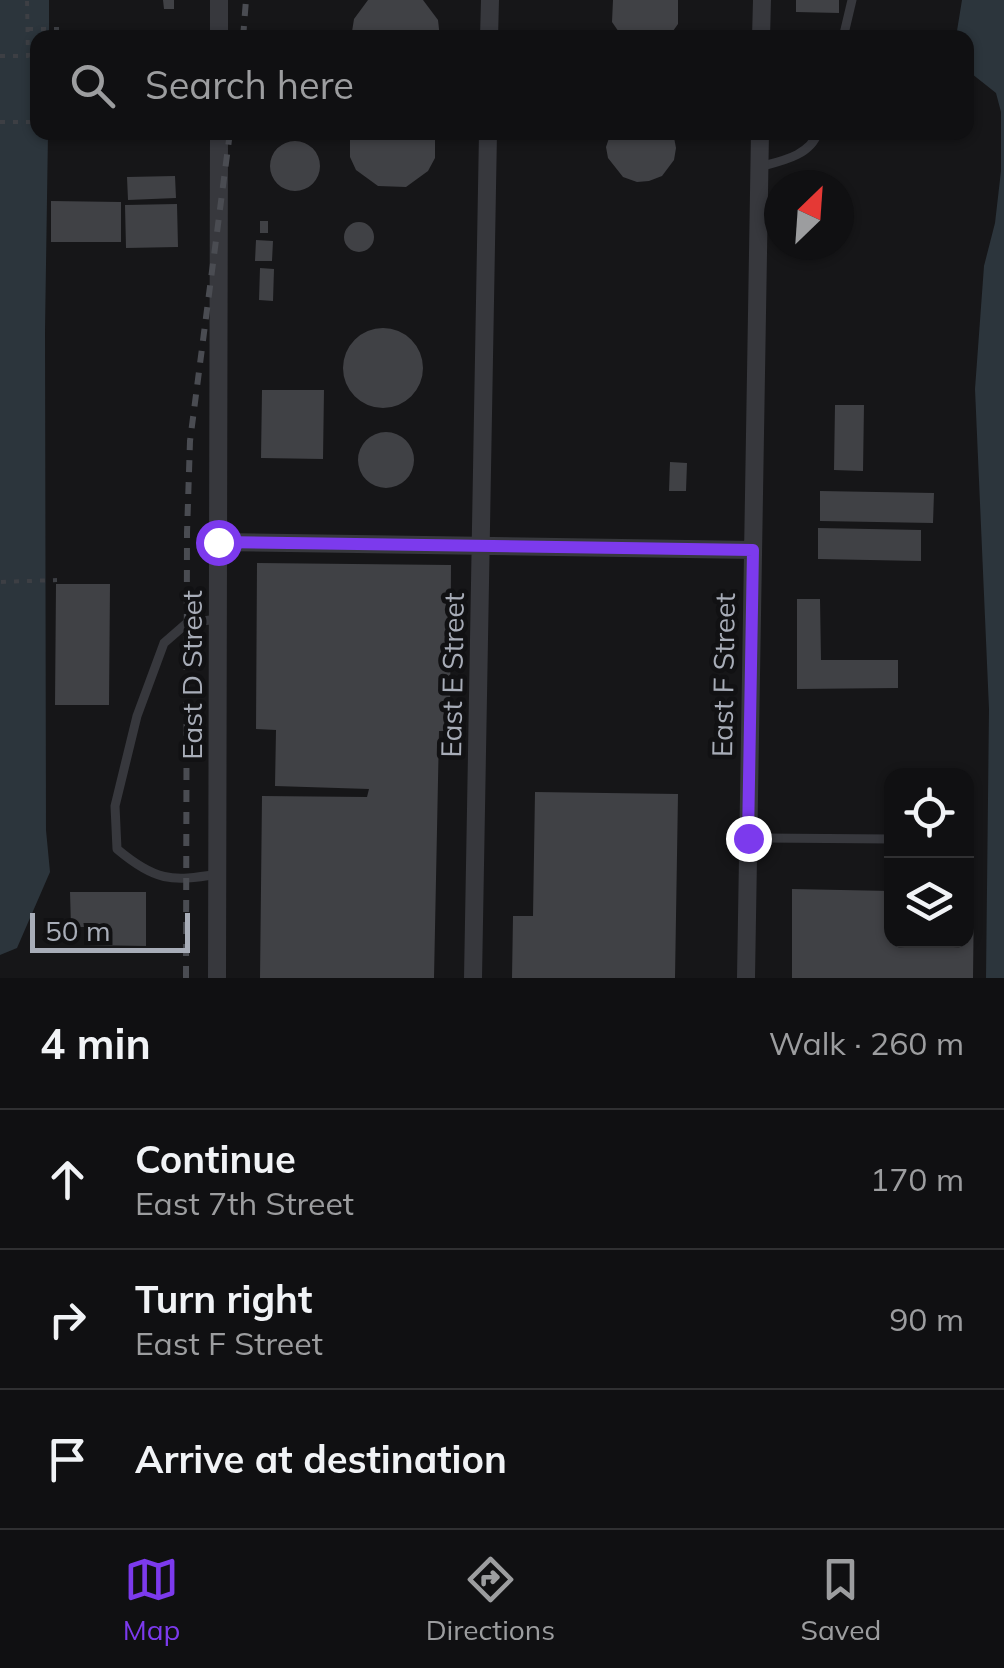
<!DOCTYPE html>
<meta charset="utf-8">
<style>
:root{--surface:#101012;--page:#1e1e20;--text:#f1f3f6;--muted:#9c9d9f;--line:#303032;--accent:#7c3aed}
body{margin:0;font-family:Mulish,sans-serif;background:var(--page);color:var(--text)}
.controls{position:absolute;right:30px;bottom:30px;display:grid;overflow:hidden;border-radius:20px;box-shadow:0 2px 8px #0004}
.controls button{width:90px;height:90px;display:grid;place-items:center;padding:0;border:0;border-bottom:2px solid var(--line);background:var(--surface);color:var(--text);font:50px sans-serif}
.compass{position:absolute;left:764px;top:170px;width:90px;height:90px;border-radius:50%;background:var(--surface);box-shadow:0 2px 8px #0004;rotate:25deg}
.scale{position:absolute;left:30px;bottom:25px;width:160px;box-sizing:border-box;padding-left:10px;border:5px solid #a8adb8;border-top:0;font-size:28px;line-height:35px;white-space:nowrap;color:#a8adb8;-webkit-text-stroke:8px #111113;paint-order:stroke}
.stop{position:absolute;width:30px;height:30px;margin:-22px;border:8px solid #7c3aed;border-radius:50%;background:#fff}
.stop.end{background:#7c3aed;border-color:#fff;box-shadow:0 2px 10px #0008}
.list{margin:0;padding:0;list-style:none}
h2{display:flex;justify-content:space-between;align-items:center;height:130px;margin:0;padding:0 40px;font-size:42px}
h2 small{font-size:32px;font-weight:400;color:var(--muted)}
.list li{display:grid;grid-template-columns:65px 1fr auto;gap:30px;align-items:center;box-sizing:border-box;height:140px;padding:0 40px;border-top:2px solid var(--line)}
.list b{display:block;font-size:38px;white-space:nowrap}
.list p{margin:0;font-size:32px;white-space:nowrap;color:var(--muted)}
.list em{font-size:32px;font-style:normal;color:var(--muted)}
.icon{flex:none;width:55px;height:55px;fill:none;stroke:currentColor;stroke-width:2;stroke-linecap:round;stroke-linejoin:round}
.map{position:relative;flex:none;width:1004px;height:978px;overflow:hidden}
.search{position:absolute;background:var(--surface);box-shadow:0 2px 8px #0004;left:30px;right:30px;top:30px;height:110px;display:flex;align-items:center;gap:25px;box-sizing:border-box;padding:0 35px;border-radius:20px;color:var(--muted);font-size:38px}
.sheet{height:550px;background:var(--surface)}
nav{display:flex;justify-content:space-around;align-items:center;box-sizing:border-box;height:140px;border-top:2px solid var(--line);background:var(--surface);font-size:28px;color:var(--muted)}
nav a{display:grid;justify-items:center;gap:5px}
nav .on{color:var(--accent)}
.map>svg:first-child{display:block}
.water{fill:#2c353c}
.building{fill:#404145}
.lines{fill:none;stroke-linecap:round;stroke-linejoin:round}
.path{stroke:#3d3f44;stroke-width:4;stroke-dasharray:5 8;stroke-linecap:butt}
.service{stroke:#37383d;stroke-width:9}
.minor{stroke:#37383d;stroke-width:18}
.rail{stroke:#4a4c52;stroke-width:6;stroke-dasharray:12 10;stroke-linecap:butt}
.route{stroke:#7c3aed;stroke-width:12}
.labels{text-anchor:middle;dominant-baseline:central;stroke-width:9;stroke-linejoin:round;paint-order:stroke}
.street-label{font-size:28px;fill:#a8adb8;stroke:#111113}
</style>
<div class="map">
<svg width="1004" height="978" viewBox="0 0 1004 978">
<rect width="100%" height="100%" fill="#161618"/>
<path class="water" d="M0 0H49V37L38 38V132L48 133 45 330 46 830 50 872 17 948 0 955Z
M962 0H1004V978H986L989 709 975 389 984 266 995 223 1001 171V112L996 93 967 70 966 38 956 37Z"/>
<path class="building" d="M163 0H174V9H164Z
M368 0H423L438 20 440 38H351L354 19Z
M613 0H678V24L668 38H623L612 22Z
M796 0H839V13L796 12Z
M350 132H435V158L428 171 406 187 378 186 356 170 350 157Z
M611 132H673L676 148 674 160 662 176 649 181 637 182 623 177 608 158 606 147Z
M270 166a25 25 0 1 1 50 0a25 25 0 1 1-50 0Z
M175 176 176 198 128 200 127 177Z
M51 201 121 202V242H51Z
M177 204 178 247 126 248 125 205Z
M260 221H268V233H260Z
M344 237a15 15 0 1 1 30 0a15 15 0 1 1-30 0Z
M256 240 273 241 272 261H255Z
M260 268 274 269 273 301 259 300Z
M343 368a40 40 0 1 1 80 0a40 40 0 1 1-80 0Z
M262 390H324L323 459 261 458Z
M835 405H864L863 471 834 470Z
M358 460a28 28 0 1 1 56 0a28 28 0 1 1-56 0Z
M670 462 687 463 686 491H669Z
M820 491 934 493 933 523 820 521Z
M818 528 921 530V561L818 559Z
M257 563 451 565 450 731H439L434 978H260L262 796 367 797 369 789 275 786 276 730 256 729Z
M56 584H110L109 705H55Z
M797 599H820L821 660H898V688L797 689Z
M535 792 678 794 675 978H512L513 916H533Z
M792 889 891 891 892 941H966V892H974L973 978H792Z
M70 892H146V946L85 945 86 927H71Z"/>
<g class="lines">
<path class="path" d="M28 29H62
M0 56H28L27 0
M0 122H38
M1 582 57 580"/>
<path class="service" d="M843 38 852 0
M759 167C781 161 810 156 818 132
M748 838 892 839
M218 874C171 882 155 881 117 849L115 806 137 716 164 643 187 623 218 619"/>
<path class="minor" d="M219 38V0
M489 38 490 0
M761 38 762 0
M218 542 753 550
M217 978 219 132
M473 978 488 132
M746 978 760 132"/>
<path class="rail" d="M243 38 246 0
M186 978 187 533 190 441 230 132"/>
</g>
<g class="lines">
<path class="route" d="M218 542 753 550 748 838"/>
</g>
<g class="labels">
<g class="street-label">
<text transform="translate(191 675) rotate(-90)">East D Street</text>
<text transform="translate(452 675) rotate(-89)">East E Street</text>
<text transform="translate(723 675) rotate(-89)">East F Street</text>
</g>
</g>
</svg>
<div class="controls">
<button><svg class="icon" aria-label="locate" viewBox="0 0 24 24"><circle cx="12" cy="12" r="6"/><path d="M12 2v4M12 18v4M2 12h4M18 12h4"/></svg></button>
<button><svg class="icon" aria-label="layers" viewBox="0 0 24 24"><path d="M12 4l9 5-9 5-9-5zM3 14l9 5 9-5"/></svg></button>
</div>
<svg class="compass" viewBox="-18 -18 36 36"><path d="M0-13l5 13h-10z" fill="#e53935"/><path d="M0 13l5-13h-10z" fill="#9c9d9f"/></svg>
<div class="scale">50 m</div>
<div class="stop" style="left:218px;top:542px"></div>
<div class="stop end" style="left:748px;top:838px"></div>
<div class="search"><svg class="icon" aria-label="search" viewBox="0 0 24 24"><circle cx="10" cy="10" r="6"/><path d="M15 15l6 6"/></svg>Search here</div>
</div>
<section class="sheet">
<h2>4 min<small>Walk · 260 m</small></h2>
<ul class="list">
<li><svg class="icon" aria-label="ahead" viewBox="0 0 24 24"><path d="M12 20V5M6 11l6-6 6 6"/></svg><div><b>Continue</b><p>East 7th Street</p></div><em>170 m</em></li>
<li><svg class="icon" aria-label="right" viewBox="0 0 24 24"><path d="M7 20v-9h11M14 6l5 5-5 5"/></svg><div><b>Turn right</b><p>East F Street</p></div><em>90 m</em></li>
<li><svg class="icon" aria-label="arrive" viewBox="0 0 24 24"><path d="M6 21V4h12l-3 4 3 4H6"/></svg><div><b>Arrive at destination</b></div></li>
</ul>
</section>
<nav>
<a class="on"><svg class="icon" aria-label="map" viewBox="0 0 24 24"><path d="M3 6l6-2 6 2 6-2v14l-6 2-6-2-6 2zM9 4v14M15 6v14"/></svg>Map</a>
<a><svg class="icon" aria-label="directions" viewBox="0 0 24 24"><path d="M12 3l9 9-9 9-9-9zM9 14v-3h6M13 9l2 2-2 2"/></svg>Directions</a>
<a><svg class="icon" aria-label="saved" viewBox="0 0 24 24"><path d="M7 4h10v16l-5-4-5 4z"/></svg>Saved</a>
</nav>
